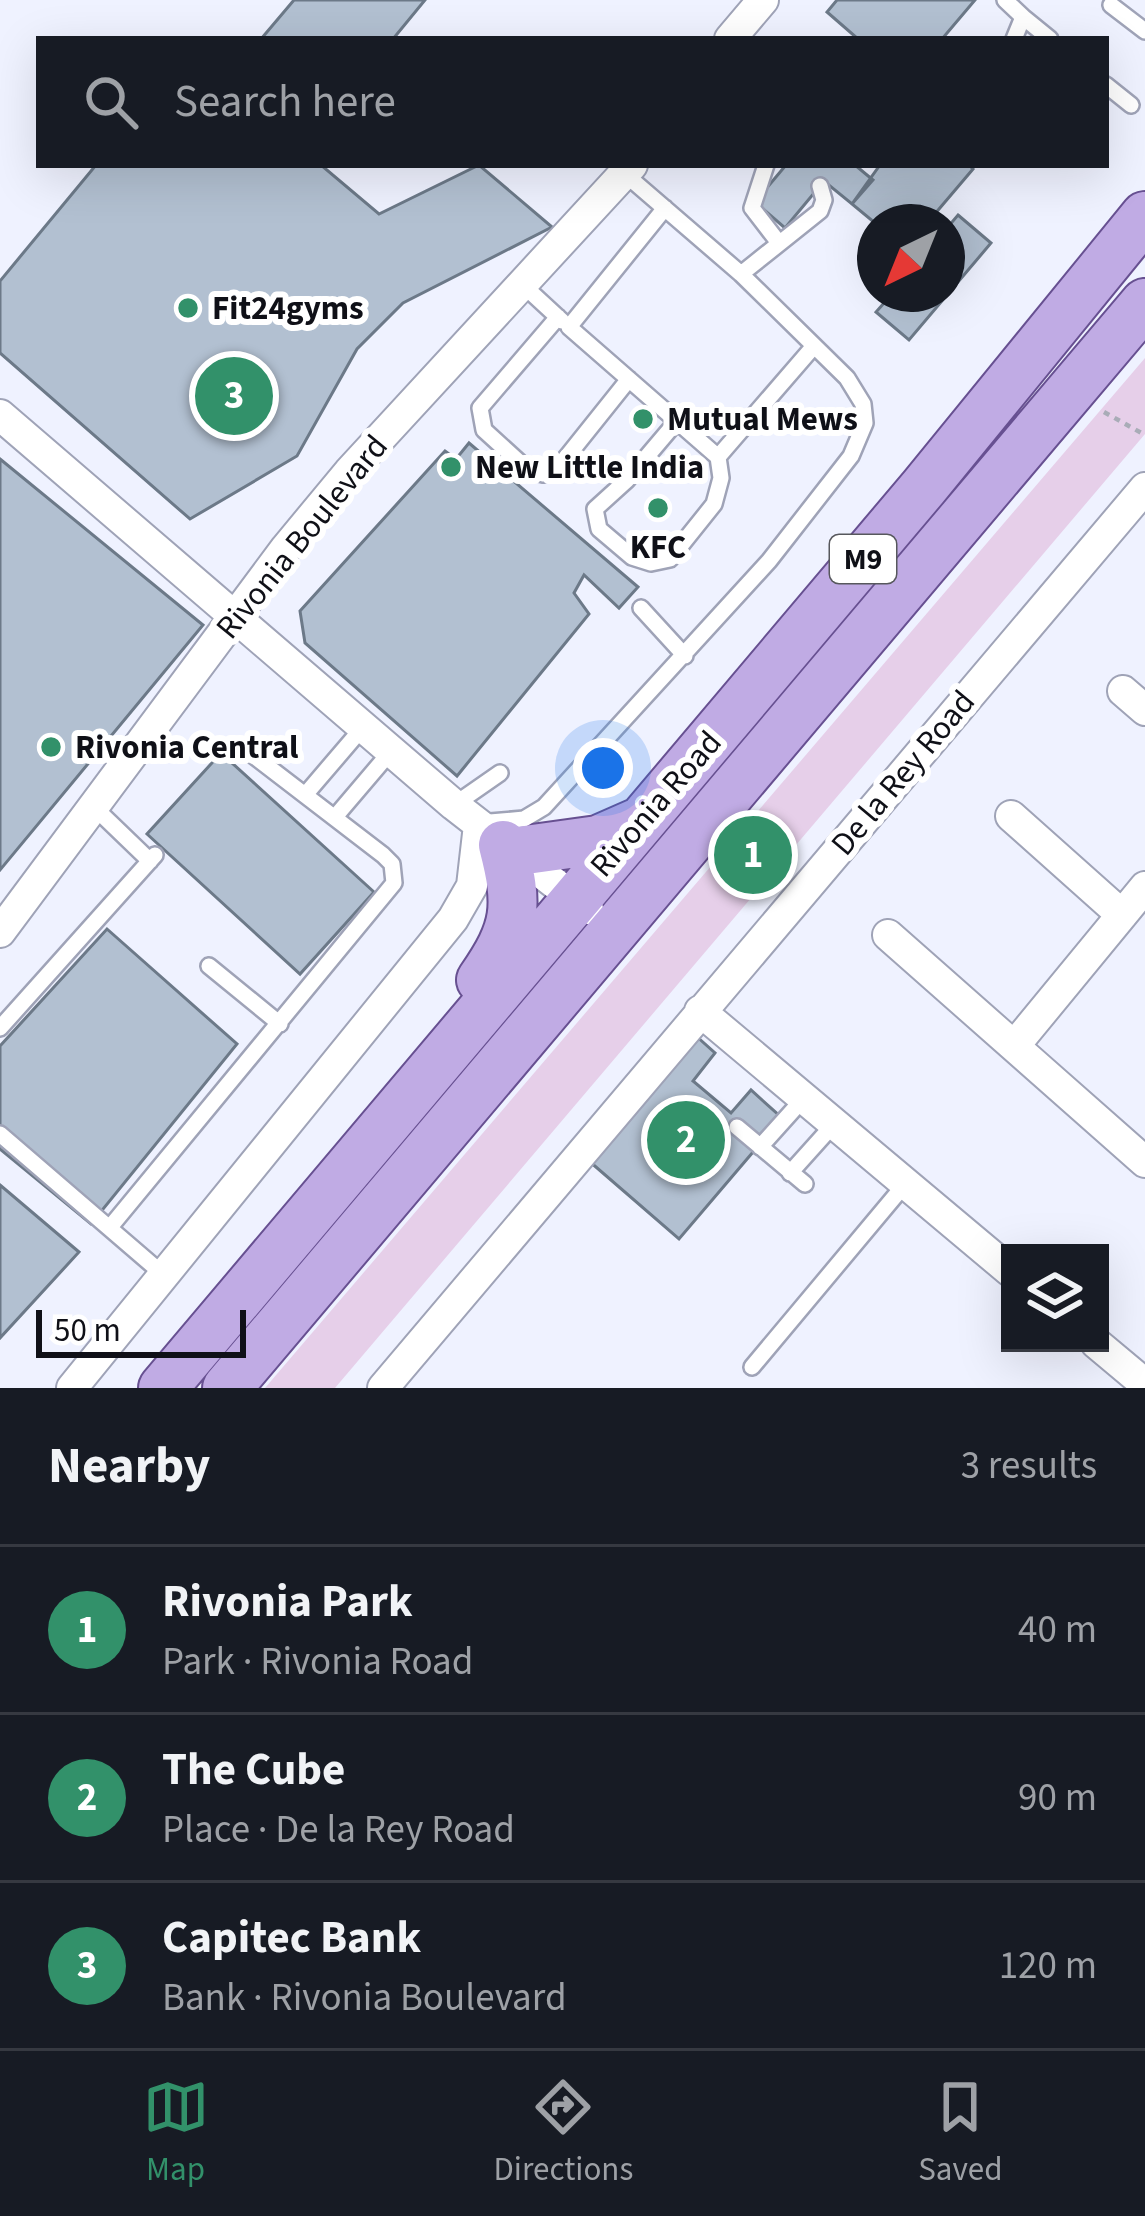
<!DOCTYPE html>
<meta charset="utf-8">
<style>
:root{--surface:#171b24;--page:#242831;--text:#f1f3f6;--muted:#9ea1a6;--line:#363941;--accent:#32916a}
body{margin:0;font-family:"Source Sans 3",sans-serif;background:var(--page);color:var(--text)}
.controls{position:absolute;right:36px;bottom:36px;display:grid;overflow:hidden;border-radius:0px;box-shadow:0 12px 48px #0002}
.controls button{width:108px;height:108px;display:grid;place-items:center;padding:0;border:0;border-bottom:3px solid var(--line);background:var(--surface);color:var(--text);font:60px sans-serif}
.compass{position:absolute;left:857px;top:204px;width:108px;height:108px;border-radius:50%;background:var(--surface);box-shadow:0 12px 48px #0002;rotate:223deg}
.scale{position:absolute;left:36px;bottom:30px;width:210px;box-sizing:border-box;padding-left:12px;border:6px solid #0f1017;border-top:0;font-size:33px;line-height:42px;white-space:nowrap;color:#0f1017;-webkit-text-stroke:9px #fff;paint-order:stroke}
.you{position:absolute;left:603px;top:768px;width:42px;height:42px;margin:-30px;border:9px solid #fff;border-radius:50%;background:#1a73e8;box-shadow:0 0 0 18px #1a73e833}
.badge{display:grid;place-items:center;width:78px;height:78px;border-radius:50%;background:var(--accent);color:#fff;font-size:39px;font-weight:700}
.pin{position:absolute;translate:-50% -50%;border:6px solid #fff;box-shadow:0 3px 12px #0006}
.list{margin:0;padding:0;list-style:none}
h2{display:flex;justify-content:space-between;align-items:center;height:156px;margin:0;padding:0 48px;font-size:51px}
h2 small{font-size:39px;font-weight:400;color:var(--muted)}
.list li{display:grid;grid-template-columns:78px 1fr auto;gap:36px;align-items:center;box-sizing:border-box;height:168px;padding:0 48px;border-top:3px solid var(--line)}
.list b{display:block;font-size:45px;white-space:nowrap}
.list p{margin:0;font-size:39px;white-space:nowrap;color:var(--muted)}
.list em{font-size:39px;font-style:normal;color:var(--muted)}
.icon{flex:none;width:66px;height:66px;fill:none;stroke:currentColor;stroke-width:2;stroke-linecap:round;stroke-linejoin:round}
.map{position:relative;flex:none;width:1145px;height:1388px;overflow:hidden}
.search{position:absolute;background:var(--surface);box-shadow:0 12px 48px #0002;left:36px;right:36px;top:36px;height:132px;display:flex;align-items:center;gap:30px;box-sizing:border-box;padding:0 42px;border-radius:0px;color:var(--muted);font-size:45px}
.sheet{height:660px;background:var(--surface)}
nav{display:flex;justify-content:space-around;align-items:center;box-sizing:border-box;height:168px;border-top:3px solid var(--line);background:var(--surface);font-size:33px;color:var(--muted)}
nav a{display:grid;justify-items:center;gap:6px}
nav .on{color:var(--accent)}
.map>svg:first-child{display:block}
.green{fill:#e6cfe9}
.building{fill:#b2c0d1;stroke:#6c7988;stroke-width:3}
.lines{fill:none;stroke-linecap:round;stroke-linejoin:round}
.service-casing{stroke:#9fa3b7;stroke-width:20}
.minor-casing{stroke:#9fa3b7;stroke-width:34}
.primary-casing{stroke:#675091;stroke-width:52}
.path{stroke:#a9acb7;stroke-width:4.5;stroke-dasharray:6 6;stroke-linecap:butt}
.service{stroke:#fff;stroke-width:15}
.minor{stroke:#fff;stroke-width:30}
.primary{stroke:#c0abe4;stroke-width:48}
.poi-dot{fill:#32916a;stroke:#fff;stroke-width:4.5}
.labels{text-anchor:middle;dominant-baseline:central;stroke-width:12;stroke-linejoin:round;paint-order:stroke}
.shield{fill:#fff;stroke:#57585d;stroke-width:3}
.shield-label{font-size:30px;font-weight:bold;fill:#0f1017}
.poi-label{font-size:33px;font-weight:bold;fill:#0f1017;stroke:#fff;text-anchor:start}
.street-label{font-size:33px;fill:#0f1017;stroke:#fff}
</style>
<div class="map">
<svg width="1145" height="1388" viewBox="0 0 1145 1388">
<rect width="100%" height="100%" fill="#eff2ff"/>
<path class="green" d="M1145 358V434L335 1388H265Z"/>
<path class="building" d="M294 0H425L393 39H261Z
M837 0H975L942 39H858L827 12Z
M96 165H321L379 214 479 165 552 227 403 303 357 349 297 456 190 519 0 353V281Z
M786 165H855L873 180 852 204 824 181 785 228 755 202Z
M880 165H969L973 169 928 222 875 223 852 204Z
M958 215 991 243 909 340 876 312 892 294H947V228Z
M469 443 638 587 619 608 584 575 574 593 589 614 457 776 305 643 300 611 445 451 456 459Z
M0 459 203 625 0 870Z
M221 753 374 892 300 974 147 834Z
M107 929 237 1044 91 1224 0 1149V1046Z
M695 1035 715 1053 693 1081 731 1113 751 1090 782 1118 679 1239 589 1161Z
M0 1185 79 1252 0 1338Z"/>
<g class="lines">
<defs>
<path id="service" d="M1005 0 1023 17 1014 39
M1111 5 1145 31
M1023 17 1050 39
M1106 85 1131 105
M766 165 752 208 779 243
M665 208 569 327 718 457 814 346
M741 274 820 211 824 200 820 186
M523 285 562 321
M558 317 480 408 484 430 529 471 543 474 557 469 629 379
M677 421 627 480 595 509 599 529 632 557 651 563 670 559 714 504 721 478 718 457
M641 608 685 656
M305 795 364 726
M454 805 500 773
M95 808 150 861
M335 817 392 750
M490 822 524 819 544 807 769 561 851 456 865 423 863 404 847 378 741 274 625 174
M209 966 280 1024
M0 1028 155 855
M737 1127 805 1184
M0 1134 165 1276
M760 1147 804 1098
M790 1173 834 1124
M111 1226 394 883 392 864 383 855 241 746
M752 1367 906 1183"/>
<path id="minor" d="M730 39 763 0
M0 415 454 805 588 909
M1123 691 1145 710
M1011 816 1122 915
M0 932 286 548 349 472 632 165
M888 935 1145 1162
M700 1011 1010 1271
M1015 1045 1145 887
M1096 1343 1145 1384
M72 1388 453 919 472 886 479 825
M383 1388 1145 488"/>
<path id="primary" d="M511 852 598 840 639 822
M481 980C517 928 519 907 503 845
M163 1388 924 487 1145 216
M227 1388 1145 303"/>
</defs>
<use href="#service" class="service-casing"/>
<use href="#minor" class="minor-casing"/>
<use href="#primary" class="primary-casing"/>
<path class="path" d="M1104 412 1145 435"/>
<use href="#service" class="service"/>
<use href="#minor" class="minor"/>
<use href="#primary" class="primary"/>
</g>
<g class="poi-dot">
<circle cx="188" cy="308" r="12"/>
<circle cx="643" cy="419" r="12"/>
<circle cx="451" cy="467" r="12"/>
<circle cx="658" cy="508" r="12"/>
<circle cx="51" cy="747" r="12"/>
</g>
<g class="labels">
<rect class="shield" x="830" y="535" width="66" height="48" rx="9"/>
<g class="shield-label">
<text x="863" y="559">M9</text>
</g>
<g class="poi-label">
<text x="212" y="308">Fit24gyms</text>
<text x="667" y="419">Mutual Mews</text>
<text x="475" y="467">New Little India</text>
<text x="658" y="547" text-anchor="middle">KFC</text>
<text x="75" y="747">Rivonia Central</text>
</g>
<g class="street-label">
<text transform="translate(302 537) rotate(-51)">Rivonia Boulevard</text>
<text transform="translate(903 773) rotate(-50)">De la Rey Road</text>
<text transform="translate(656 804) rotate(-49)">Rivonia Road</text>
</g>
</g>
</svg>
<div class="controls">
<button><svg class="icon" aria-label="layers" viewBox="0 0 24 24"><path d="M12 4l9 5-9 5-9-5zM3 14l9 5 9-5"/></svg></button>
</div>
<svg class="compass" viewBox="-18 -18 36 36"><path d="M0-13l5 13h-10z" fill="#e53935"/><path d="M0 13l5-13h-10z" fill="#9ea1a6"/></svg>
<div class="scale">50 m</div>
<div class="you"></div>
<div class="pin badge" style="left:753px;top:855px">1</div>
<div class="pin badge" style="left:686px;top:1140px">2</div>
<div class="pin badge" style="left:234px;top:396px">3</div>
<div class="search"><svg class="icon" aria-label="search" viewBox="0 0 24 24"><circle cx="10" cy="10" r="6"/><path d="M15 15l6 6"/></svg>Search here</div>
</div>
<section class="sheet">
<h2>Nearby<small>3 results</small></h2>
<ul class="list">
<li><span class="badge">1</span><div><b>Rivonia Park</b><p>Park · Rivonia Road</p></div><em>40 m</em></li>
<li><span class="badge">2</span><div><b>The Cube</b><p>Place · De la Rey Road</p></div><em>90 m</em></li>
<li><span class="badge">3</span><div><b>Capitec Bank</b><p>Bank · Rivonia Boulevard</p></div><em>120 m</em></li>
</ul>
</section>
<nav>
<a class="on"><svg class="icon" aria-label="map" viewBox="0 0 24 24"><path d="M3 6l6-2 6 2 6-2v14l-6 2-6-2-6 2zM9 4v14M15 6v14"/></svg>Map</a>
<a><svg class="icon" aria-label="directions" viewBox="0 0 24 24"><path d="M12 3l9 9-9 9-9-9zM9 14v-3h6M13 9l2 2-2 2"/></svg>Directions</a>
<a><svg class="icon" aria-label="saved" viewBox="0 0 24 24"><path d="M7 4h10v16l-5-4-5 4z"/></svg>Saved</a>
</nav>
